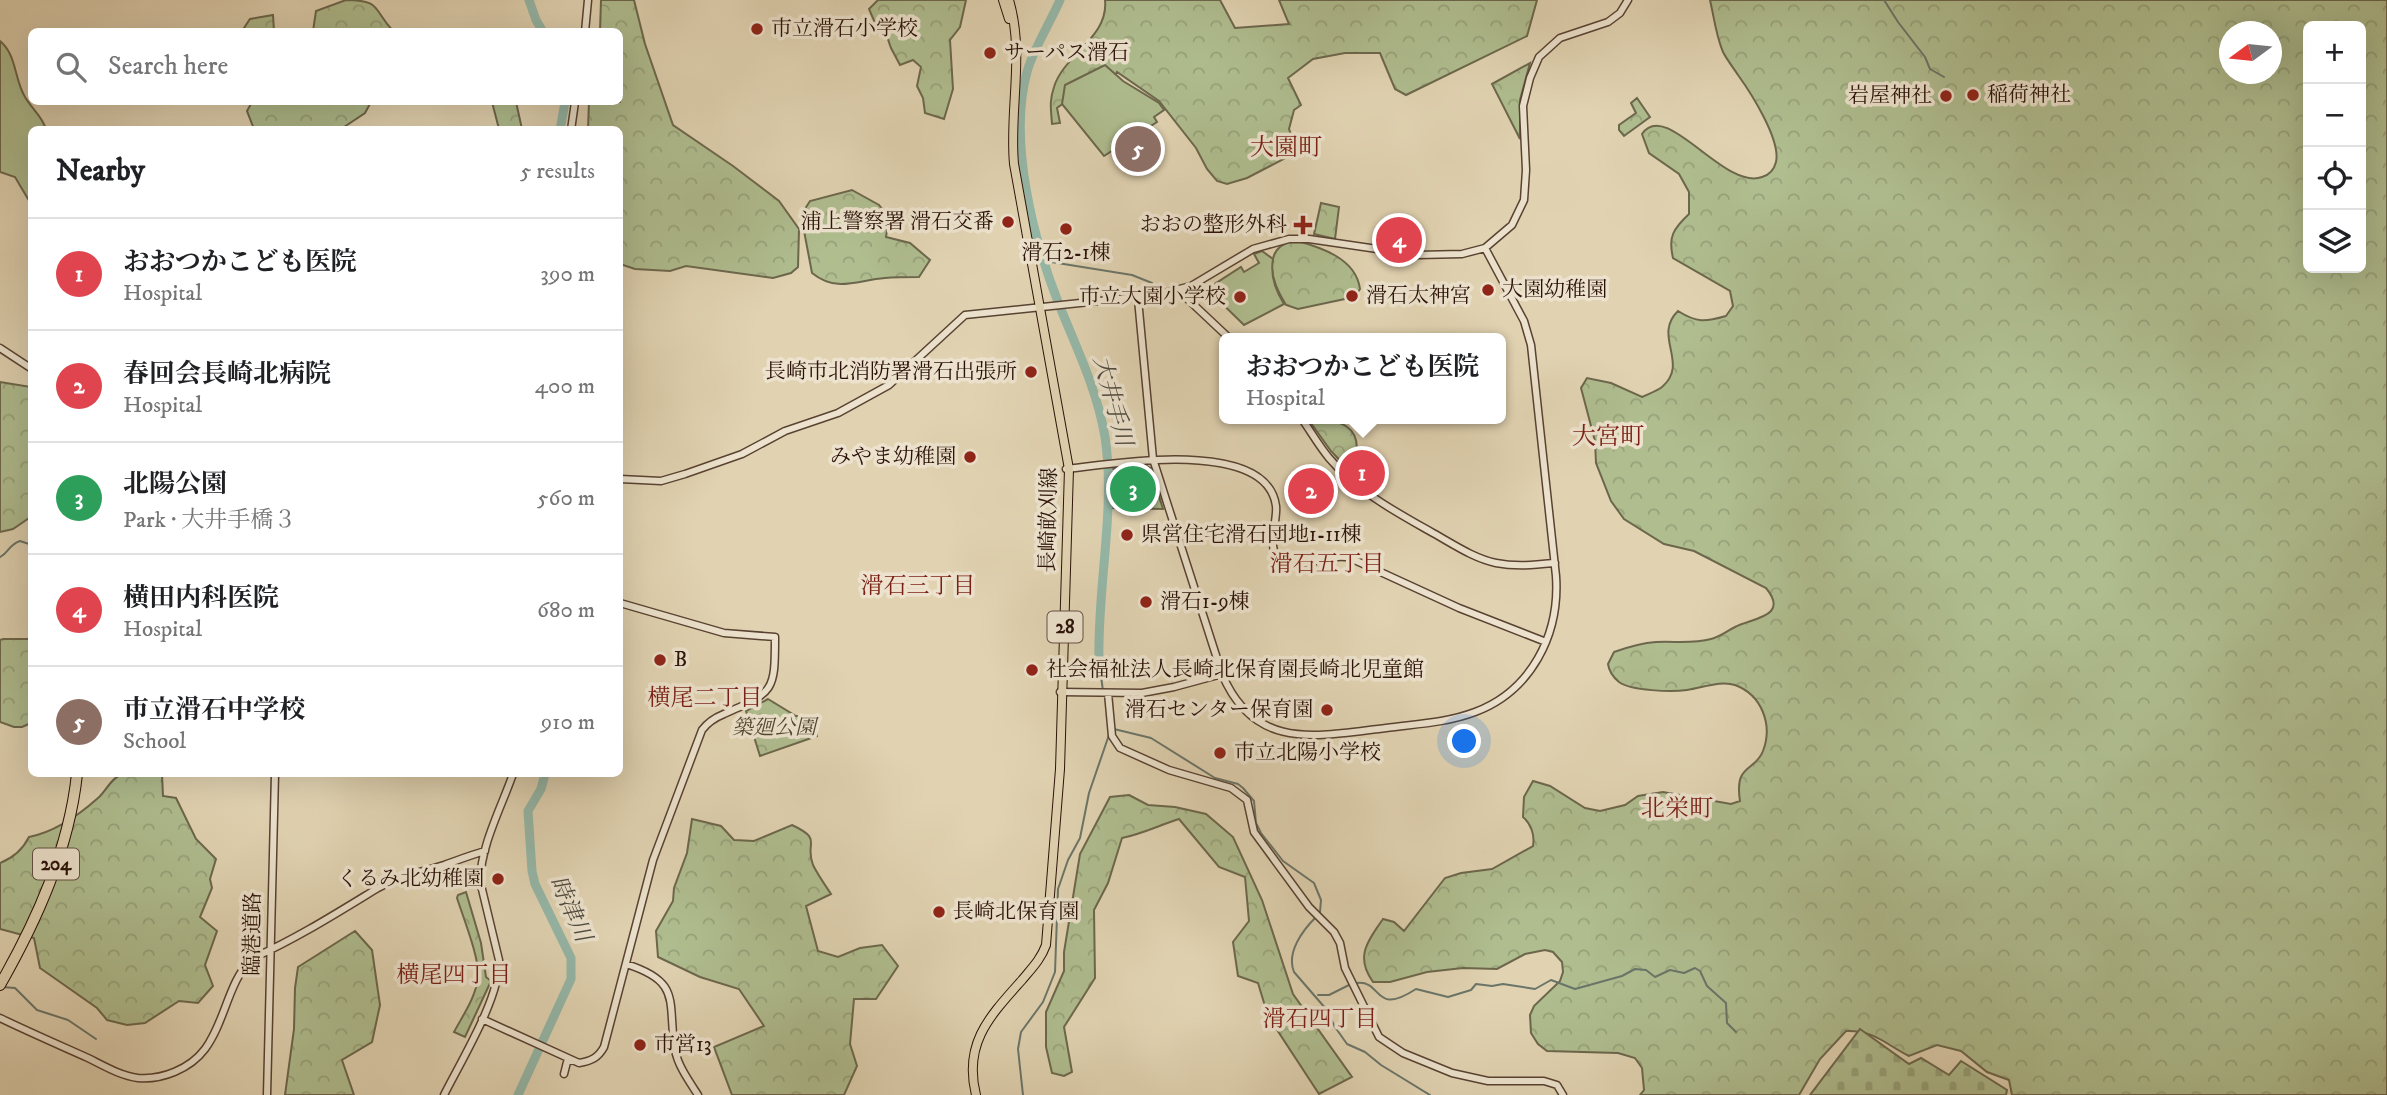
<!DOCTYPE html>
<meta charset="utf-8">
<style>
:root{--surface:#fff;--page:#f2f2f2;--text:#202124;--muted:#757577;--line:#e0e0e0;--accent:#2563eb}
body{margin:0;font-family:"IM FELL DW Pica","Noto Serif JP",serif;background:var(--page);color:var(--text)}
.controls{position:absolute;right:21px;top:21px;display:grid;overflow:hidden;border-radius:10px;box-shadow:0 7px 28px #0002}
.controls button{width:63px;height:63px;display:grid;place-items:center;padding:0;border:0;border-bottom:2px solid var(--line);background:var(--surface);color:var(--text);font:35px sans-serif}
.compass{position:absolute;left:2219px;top:21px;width:63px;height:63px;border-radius:50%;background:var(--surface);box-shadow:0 7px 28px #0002;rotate:255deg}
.you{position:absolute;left:1465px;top:742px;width:24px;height:24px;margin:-18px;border:5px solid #fff;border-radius:50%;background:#1a73e8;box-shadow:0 0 0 10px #1a73e833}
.badge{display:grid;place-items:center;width:46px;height:46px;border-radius:50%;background:var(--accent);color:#fff;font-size:23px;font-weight:700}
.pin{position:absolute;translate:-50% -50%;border:4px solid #fff;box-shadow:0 2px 7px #0006}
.popup{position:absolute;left:1219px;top:333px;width:287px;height:91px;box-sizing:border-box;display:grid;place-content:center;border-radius:10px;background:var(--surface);filter:drop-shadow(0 2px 5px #0005);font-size:23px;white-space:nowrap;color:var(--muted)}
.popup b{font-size:26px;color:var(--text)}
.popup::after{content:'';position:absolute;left:50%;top:100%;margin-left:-14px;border:14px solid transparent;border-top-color:var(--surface)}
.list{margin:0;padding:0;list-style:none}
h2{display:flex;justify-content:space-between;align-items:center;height:91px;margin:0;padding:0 28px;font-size:30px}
h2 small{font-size:23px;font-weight:400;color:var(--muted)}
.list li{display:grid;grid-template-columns:46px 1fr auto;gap:21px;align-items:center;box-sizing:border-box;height:112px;padding:0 28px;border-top:2px solid var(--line)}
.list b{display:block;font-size:26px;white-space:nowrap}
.list p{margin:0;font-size:23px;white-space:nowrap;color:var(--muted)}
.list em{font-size:23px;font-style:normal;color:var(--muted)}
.icon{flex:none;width:38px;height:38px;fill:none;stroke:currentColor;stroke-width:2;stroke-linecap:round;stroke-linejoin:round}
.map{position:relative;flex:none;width:2387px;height:1095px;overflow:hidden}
.search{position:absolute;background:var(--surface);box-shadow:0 7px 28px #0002;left:28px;top:28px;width:595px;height:77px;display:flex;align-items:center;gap:18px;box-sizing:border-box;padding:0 24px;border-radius:10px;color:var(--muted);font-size:26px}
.panel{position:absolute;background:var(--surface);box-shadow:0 7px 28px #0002;left:28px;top:126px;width:595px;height:651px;border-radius:10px}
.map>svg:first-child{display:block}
.forest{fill:url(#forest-crowns);stroke:#6c674c;stroke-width:2;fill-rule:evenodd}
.cemetery{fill:url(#cemetery-stones);stroke:#6c674c;stroke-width:2}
.garden{fill:#afbd8f;stroke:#6c674c;stroke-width:2}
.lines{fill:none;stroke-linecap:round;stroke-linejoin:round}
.stream{stroke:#6a7569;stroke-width:2}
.river{stroke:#95b8a9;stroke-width:9}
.tertiary-casing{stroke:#584232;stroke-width:9}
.primary-casing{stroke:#2a1108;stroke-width:10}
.motorway-casing{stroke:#2a1108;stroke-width:12}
.tertiary{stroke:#ece2cd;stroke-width:6}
.primary{stroke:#e1d3b2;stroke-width:8}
.motorway{stroke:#e1d3b2;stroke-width:10}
.poi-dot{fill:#8f2418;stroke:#ece2cd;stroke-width:2.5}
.labels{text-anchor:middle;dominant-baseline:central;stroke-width:7;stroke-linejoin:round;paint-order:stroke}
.shield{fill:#ece2cd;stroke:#645043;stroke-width:2}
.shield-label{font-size:19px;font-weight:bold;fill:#2a1108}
.poi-label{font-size:21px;fill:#2a1108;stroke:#ece2cd;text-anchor:start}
.street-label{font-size:21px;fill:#2a1108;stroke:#ece2cd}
.park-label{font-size:21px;font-style:italic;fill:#524530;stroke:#ece2cd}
.water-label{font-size:23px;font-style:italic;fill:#4f4b40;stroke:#ece2cd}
.neighbourhood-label{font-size:23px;fill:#7a1f14;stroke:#ece2cd}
.quarter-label{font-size:24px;fill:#7a1f14;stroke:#ece2cd}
</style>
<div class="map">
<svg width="2387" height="1095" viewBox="0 0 2387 1095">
<defs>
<pattern id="forest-crowns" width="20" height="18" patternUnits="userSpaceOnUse" patternTransform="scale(1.75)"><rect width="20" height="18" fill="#afbd8f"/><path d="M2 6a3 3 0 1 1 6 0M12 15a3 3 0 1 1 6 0" fill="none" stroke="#97a17a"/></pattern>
<pattern id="cemetery-stones" width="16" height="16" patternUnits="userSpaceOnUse" patternTransform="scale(1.75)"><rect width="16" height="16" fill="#afbd8f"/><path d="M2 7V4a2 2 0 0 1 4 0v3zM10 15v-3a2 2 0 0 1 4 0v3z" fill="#97a17a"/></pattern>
</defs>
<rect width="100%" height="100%" fill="#e1d3b2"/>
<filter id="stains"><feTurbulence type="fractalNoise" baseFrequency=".00286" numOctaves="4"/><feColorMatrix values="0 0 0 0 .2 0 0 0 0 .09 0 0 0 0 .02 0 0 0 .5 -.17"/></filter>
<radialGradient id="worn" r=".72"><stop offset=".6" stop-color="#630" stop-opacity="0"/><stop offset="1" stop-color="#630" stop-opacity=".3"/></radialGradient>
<path class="forest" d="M346 0C382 0 373 10 393 31H313L316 11Z
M601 0H634L645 44 673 125 733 166 779 201 799 229 798 267 791 273 773 278 686 266 670 271 635 269 620 264V130L588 129 589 102H620V32L600 31Z
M878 0H966L960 27 950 40 953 89 944 119 925 113 923 98 917 86 921 67 913 60 900 65 891 48 882 22 875 23 869 9Z
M1105 0H1220L1235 28 1289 24 1279 0H1537L1527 36 1406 95 1395 89 1380 53H1345L1313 59 1288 78 1301 105 1294 110 1289 129 1297 152 1247 178 1227 184 1217 181 1207 169 1196 148 1159 101 1117 72 1111 83 1079 92 1057 108 1060 123 1052 124C1051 109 1049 102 1054 87 1064 54 1109 38 1105 0Z
M1710 0H2387V1095H2012L2009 1080 1987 1072 1961 1051 1937 1045 1909 1056C1885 1044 1874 1030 1846 1031L1820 1059 1799 1095H1640L1644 1090 1642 1068 1635 1058 1618 1053 1547 1051 1538 1044 1531 1033 1530 1015 1534 1006 1560 981 1563 972 1562 962 1553 952 1545 950 1525 954 1497 969 1463 968 1427 972 1390 982H1373C1355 957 1367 942 1383 919L1394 922 1404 931 1445 878 1461 873 1492 869 1533 846C1535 835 1531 824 1523 817L1524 797 1533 781 1550 786 1585 808 1600 811 1625 805 1638 796 1663 792 1731 804 1740 801C1734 763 1755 772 1763 751 1773 725 1762 695 1735 685 1721 680 1702 688 1687 690 1672 692 1631 691 1619 682 1613 677 1609 671 1608 664L1614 652C1628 647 1642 643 1656 642 1675 641 1693 644 1711 639 1720 637 1727 631 1735 627 1752 618 1790 617 1766 588L1694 551 1664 544 1624 519 1611 501 1596 463 1595 441 1581 388 1587 378 1611 383 1642 397C1648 394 1657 391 1662 387 1690 363 1652 336 1678 311 1697 323 1705 322 1726 316L1733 306 1730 291 1673 258C1668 237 1673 229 1689 214V192L1679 174 1649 153 1642 134C1666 98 1724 191 1762 177 1769 175 1774 170 1776 162 1781 140 1751 93 1738 75 1733 67 1727 60 1723 52 1716 36 1714 17 1710 0ZM2308 26H2361V268H2308ZM2230 32H2272V74H2230Z
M273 15 274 31H242L250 19Z
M1530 63 1520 100V139L1492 84Z
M1637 98 1650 117 1624 136 1619 130V125L1636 113 1631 103Z
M252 102H371L365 113 341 129H254L247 111Z
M492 102H516L522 129H499Z
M852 190 879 205 889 217 886 237 910 243 930 260 919 277C908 277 896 277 885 278 857 280 837 293 812 273L801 215 810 201Z
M1321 203 1339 207 1335 239 1314 234Z
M1294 240C1320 247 1356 258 1360 289L1354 297 1298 309 1286 305C1272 283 1260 249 1294 240Z
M0 382 31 387 32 516 13 529 0 532Z
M1308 419C1339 419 1364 425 1355 461L1346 467 1331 451Z
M1147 466 1150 468 1163 509 1109 508 1111 469Z
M3 639H31V723L22 727H14L0 722V640Z
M768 699 796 716 813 718 817 736 760 756 746 711Z
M122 774H162L163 796 176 798 196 839 216 859 210 879 212 888 200 917 217 931 205 965 213 986 198 1003 179 1001 145 1023 127 1025 107 1020 97 1008 40 968 34 938 0 929V863C13 858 23 849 29 837 54 832 79 815 98 798 107 790 110 779 122 774Z
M1129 795 1148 805 1175 807 1206 814 1233 837 1262 900 1293 994 1352 1077 1319 1094 1268 1016 1258 983 1238 976 1233 942 1249 921 1245 877 1219 867 1179 819C1160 825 1142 834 1122 838L1108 883 1094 910 1095 978 1064 1027 1072 1072 1064 1076 1052 1073 1046 1047V1012L1064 971V952L1080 854 1110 797Z
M692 819 721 826 734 840 754 841 792 825C824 840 804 842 813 865 818 875 825 885 831 894L806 906 818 951 838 957 860 948 882 945 898 966 876 999H854L850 1044 857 1066 844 1095H732L714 1047 764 1026 739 989 700 977 658 957 656 931 673 901 674 888 687 853Z
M466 892 481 943 486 977 491 981 465 1037 454 1032C463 1015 476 997 478 977 480 959 463 917 457 898L458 895Z
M355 931 372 950 380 1005 372 1042 342 1060 354 1095H285L294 1029 295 988 298 967Z"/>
<path class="cemetery" d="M1860 1029 1909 1064 1921 1058 1949 1075 1961 1061 2007 1090 2006 1095H1810Z"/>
<path class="garden" d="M0 41C17 55 14 79 25 97 32 109 42 116 46 129L32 130 31 204 15 177 0 172Z
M1105 65 1123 81 1159 103 1164 110 1154 117 1157 122 1104 156 1062 104 1065 85Z
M1262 251 1273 259C1270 276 1275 290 1284 304L1244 325 1207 289 1241 267 1244 272 1259 263 1254 254Z"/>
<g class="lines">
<path class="stream" d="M1884 0 1898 22 1925 57 1930 69 1944 77
M1045 261 1132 275 1152 283
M0 557C9 553 8 545 20 541L32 545
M1099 661 1103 691
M1114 729 1151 738 1215 778 1238 784 1243 788 1254 801 1256 823 1261 833 1283 861 1314 883 1321 900 1320 912
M1316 917C1303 930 1286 952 1294 972L1326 1009 1335 1027 1347 1044 1365 1052 1381 1065 1430 1095
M1357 983C1383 980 1373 1017 1416 989L1448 997 1471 990 1476 984 1492 986 1503 984 1535 989 1551 980 1575 989 1622 976 1635 969 1646 970 1655 977 1670 970 1684 973 1695 968 1700 971 1707 986 1726 1003 1727 1023 1736 1032
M2 987 15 988 37 1010 68 1020 96 1039
M1318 995H1329L1351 984
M1023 1095 1018 1049 1021 1032 1043 1002 1055 972 1058 889 1068 860 1080 838 1089 793 1110 732"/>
<path class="river" d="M529 0 536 20 543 32
M1060 0C1051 21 1032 52 1027 72 1008 140 1033 238 1058 302 1076 347 1097 389 1105 437 1116 509 1097 587 1099 661
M560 130 565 102
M518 1095 571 979V958L535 884 532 871 528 811 541 789 545 774"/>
<defs>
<path id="tertiary" d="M585 32 588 0
M571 130 575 102
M1178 290 1229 338
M1138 299 1153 459 1222 674C1255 752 1317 736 1386 728 1415 724 1446 723 1475 712 1531 691 1560 635 1556 576L1531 345 1524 321 1485 248
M0 348 32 369
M1302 419C1311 432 1319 446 1329 458 1358 492 1396 512 1433 533 1453 544 1473 558 1496 563 1516 567 1535 565 1555 563
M1066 469C1113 464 1267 437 1276 506 1278 523 1264 549 1282 561 1297 572 1330 552 1350 558L1459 608 1546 642
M620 479 661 481 685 474 742 454 785 431 838 413 889 385 965 315 1156 295 1191 286 1253 249 1289 239H1309L1418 255 1462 254 1485 248 1512 225 1524 200 1526 170 1523 106 1530 78 1539 57 1560 38 1608 22 1620 13 1628 0
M1060 692 1142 693 1174 687 1222 674
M1108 693 1112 736 1120 748 1169 770 1231 788 1247 800 1254 832 1309 907 1334 932 1340 943 1345 968 1379 1037 1403 1053 1452 1073 1488 1081H1544L1557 1085 1563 1095
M626 964C683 982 667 1002 675 1050 678 1066 689 1081 698 1095
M0 1018C29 1032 59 1045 88 1058 104 1066 121 1076 138 1078 162 1080 190 1069 205 1049 225 1022 228 983 251 959 296 939 337 913 378 888 399 876 422 872 444 865 458 860 471 855 485 851
M482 1019 579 1063C591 1061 598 1058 604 1047L653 860 702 730C708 722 714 718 724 714 774 692 775 692 775 637L724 633 620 603
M564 1074 567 1062 572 1060
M267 1095 275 774
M444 1095C461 1061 501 996 499 960L480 881C481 845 501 808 513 774"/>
<path id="primary" d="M1003 0 1009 19
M976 1095C963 1043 990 1016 1022 980 1032 968 1041 959 1046 945L1060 769 1069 469 1014 164C1009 110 1025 54 1009 0"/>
<path id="motorway" d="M0 985C37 920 69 849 77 774"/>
</defs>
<use href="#tertiary" class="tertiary-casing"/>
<use href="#primary" class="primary-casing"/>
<use href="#motorway" class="motorway-casing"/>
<use href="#tertiary" class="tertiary"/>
<use href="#primary" class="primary"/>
<use href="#motorway" class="motorway"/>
</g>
<g class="poi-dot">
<circle cx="757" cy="29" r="7"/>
<circle cx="990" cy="53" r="7"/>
<circle cx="1973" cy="95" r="7"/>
<circle cx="1946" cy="96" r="7"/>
<circle cx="1008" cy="222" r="7"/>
<path d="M1299.5 214.5h7v7h7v7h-7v7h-7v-7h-7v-7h7z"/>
<circle cx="1066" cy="229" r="7"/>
<circle cx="1488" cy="290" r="7"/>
<circle cx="1352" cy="296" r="7"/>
<circle cx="1240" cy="297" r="7"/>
<circle cx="1031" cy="372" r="7"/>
<circle cx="970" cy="457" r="7"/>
<circle cx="1127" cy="535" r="7"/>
<circle cx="1146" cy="602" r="7"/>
<circle cx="660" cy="660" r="7"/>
<circle cx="1032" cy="670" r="7"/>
<circle cx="1327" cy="710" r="7"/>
<circle cx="1220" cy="753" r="7"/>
<circle cx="498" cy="879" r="7"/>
<circle cx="939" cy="912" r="7"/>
<circle cx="640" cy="1045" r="7"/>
</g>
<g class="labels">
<g class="shield">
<rect x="1047.5" y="611.5" width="35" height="31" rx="5"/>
<rect x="33" y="848.5" width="46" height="31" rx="5"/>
</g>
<g class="shield-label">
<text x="1065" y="627">28</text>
<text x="56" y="864">204</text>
</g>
<g class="poi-label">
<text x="771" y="29">市立滑石小学校</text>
<text x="1004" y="53">サーパス滑石</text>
<text x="1987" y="95">稲荷神社</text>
<text x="1932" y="96" text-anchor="end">岩屋神社</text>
<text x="994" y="222" text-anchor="end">浦上警察署 滑石交番</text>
<text x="1287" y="225" text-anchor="end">おおの整形外科</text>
<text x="1066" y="253" text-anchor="middle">滑石2-1棟</text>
<text x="1502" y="290">大園幼稚園</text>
<text x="1366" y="296">滑石太神宮</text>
<text x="1226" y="297" text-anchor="end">市立大園小学校</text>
<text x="1017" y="372" text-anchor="end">長崎市北消防署滑石出張所</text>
<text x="956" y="457" text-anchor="end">みやま幼稚園</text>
<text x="1141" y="535">県営住宅滑石団地1-11棟</text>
<text x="1160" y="602">滑石1-9棟</text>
<text x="674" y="660">B</text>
<text x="1046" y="670">社会福祉法人長崎北保育園長崎北児童館</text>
<text x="1313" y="710" text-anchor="end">滑石センター保育園</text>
<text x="1234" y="753">市立北陽小学校</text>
<text x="484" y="879" text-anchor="end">くるみ北幼稚園</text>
<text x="953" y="912">長崎北保育園</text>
<text x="654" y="1045">市営13</text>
</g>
<g class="street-label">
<text transform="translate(1049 520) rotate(-89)">長崎畝刈線</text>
<text transform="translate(253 934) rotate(-89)">臨港道路</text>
</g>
<g class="park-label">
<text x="774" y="728">築廻公園</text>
</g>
<g class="water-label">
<text transform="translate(1112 401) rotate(75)">大井手川</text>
<text transform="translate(570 909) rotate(66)">時津川</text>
</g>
<g class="neighbourhood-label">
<text x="1327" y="564">滑石五丁目</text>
<text x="918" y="586">滑石三丁目</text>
<text x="705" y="698">横尾二丁目</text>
<text x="454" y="975">横尾四丁目</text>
<text x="1320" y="1019">滑石四丁目</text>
</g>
<g class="quarter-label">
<text x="1286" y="148">大園町</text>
<text x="1608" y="437">大宮町</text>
<text x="1677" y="809">北栄町</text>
</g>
</g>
<rect width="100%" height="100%" filter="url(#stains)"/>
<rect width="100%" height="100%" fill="url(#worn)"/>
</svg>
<div class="controls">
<button>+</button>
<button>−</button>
<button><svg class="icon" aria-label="locate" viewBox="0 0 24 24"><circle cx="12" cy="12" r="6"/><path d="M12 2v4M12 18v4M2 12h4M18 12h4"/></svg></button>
<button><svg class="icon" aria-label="layers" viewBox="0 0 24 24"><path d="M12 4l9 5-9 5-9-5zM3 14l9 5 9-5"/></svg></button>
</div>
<svg class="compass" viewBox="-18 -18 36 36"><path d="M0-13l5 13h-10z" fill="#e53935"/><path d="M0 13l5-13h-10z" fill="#757577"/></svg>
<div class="you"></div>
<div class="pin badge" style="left:1362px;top:473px;background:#e0444e">1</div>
<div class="popup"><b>おおつかこども医院</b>Hospital</div>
<div class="pin badge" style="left:1311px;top:491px;background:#e0444e">2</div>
<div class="pin badge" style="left:1133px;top:489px;background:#2e9e5b">3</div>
<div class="pin badge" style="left:1399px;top:240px;background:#e0444e">4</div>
<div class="pin badge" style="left:1138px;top:149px;background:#8d6e63">5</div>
<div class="search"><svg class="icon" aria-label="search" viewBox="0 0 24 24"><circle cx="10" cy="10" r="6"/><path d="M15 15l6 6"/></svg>Search here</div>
<section class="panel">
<h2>Nearby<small>5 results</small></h2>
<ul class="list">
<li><span class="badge" style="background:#e0444e">1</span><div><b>おおつかこども医院</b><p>Hospital</p></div><em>390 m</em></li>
<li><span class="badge" style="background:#e0444e">2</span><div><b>春回会長崎北病院</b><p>Hospital</p></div><em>400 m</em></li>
<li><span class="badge" style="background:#2e9e5b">3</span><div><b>北陽公園</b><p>Park · 大井手橋３</p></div><em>560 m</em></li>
<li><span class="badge" style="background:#e0444e">4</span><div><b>横田内科医院</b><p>Hospital</p></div><em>680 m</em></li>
<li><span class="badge" style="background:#8d6e63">5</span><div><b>市立滑石中学校</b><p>School</p></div><em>910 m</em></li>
</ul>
</section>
</div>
